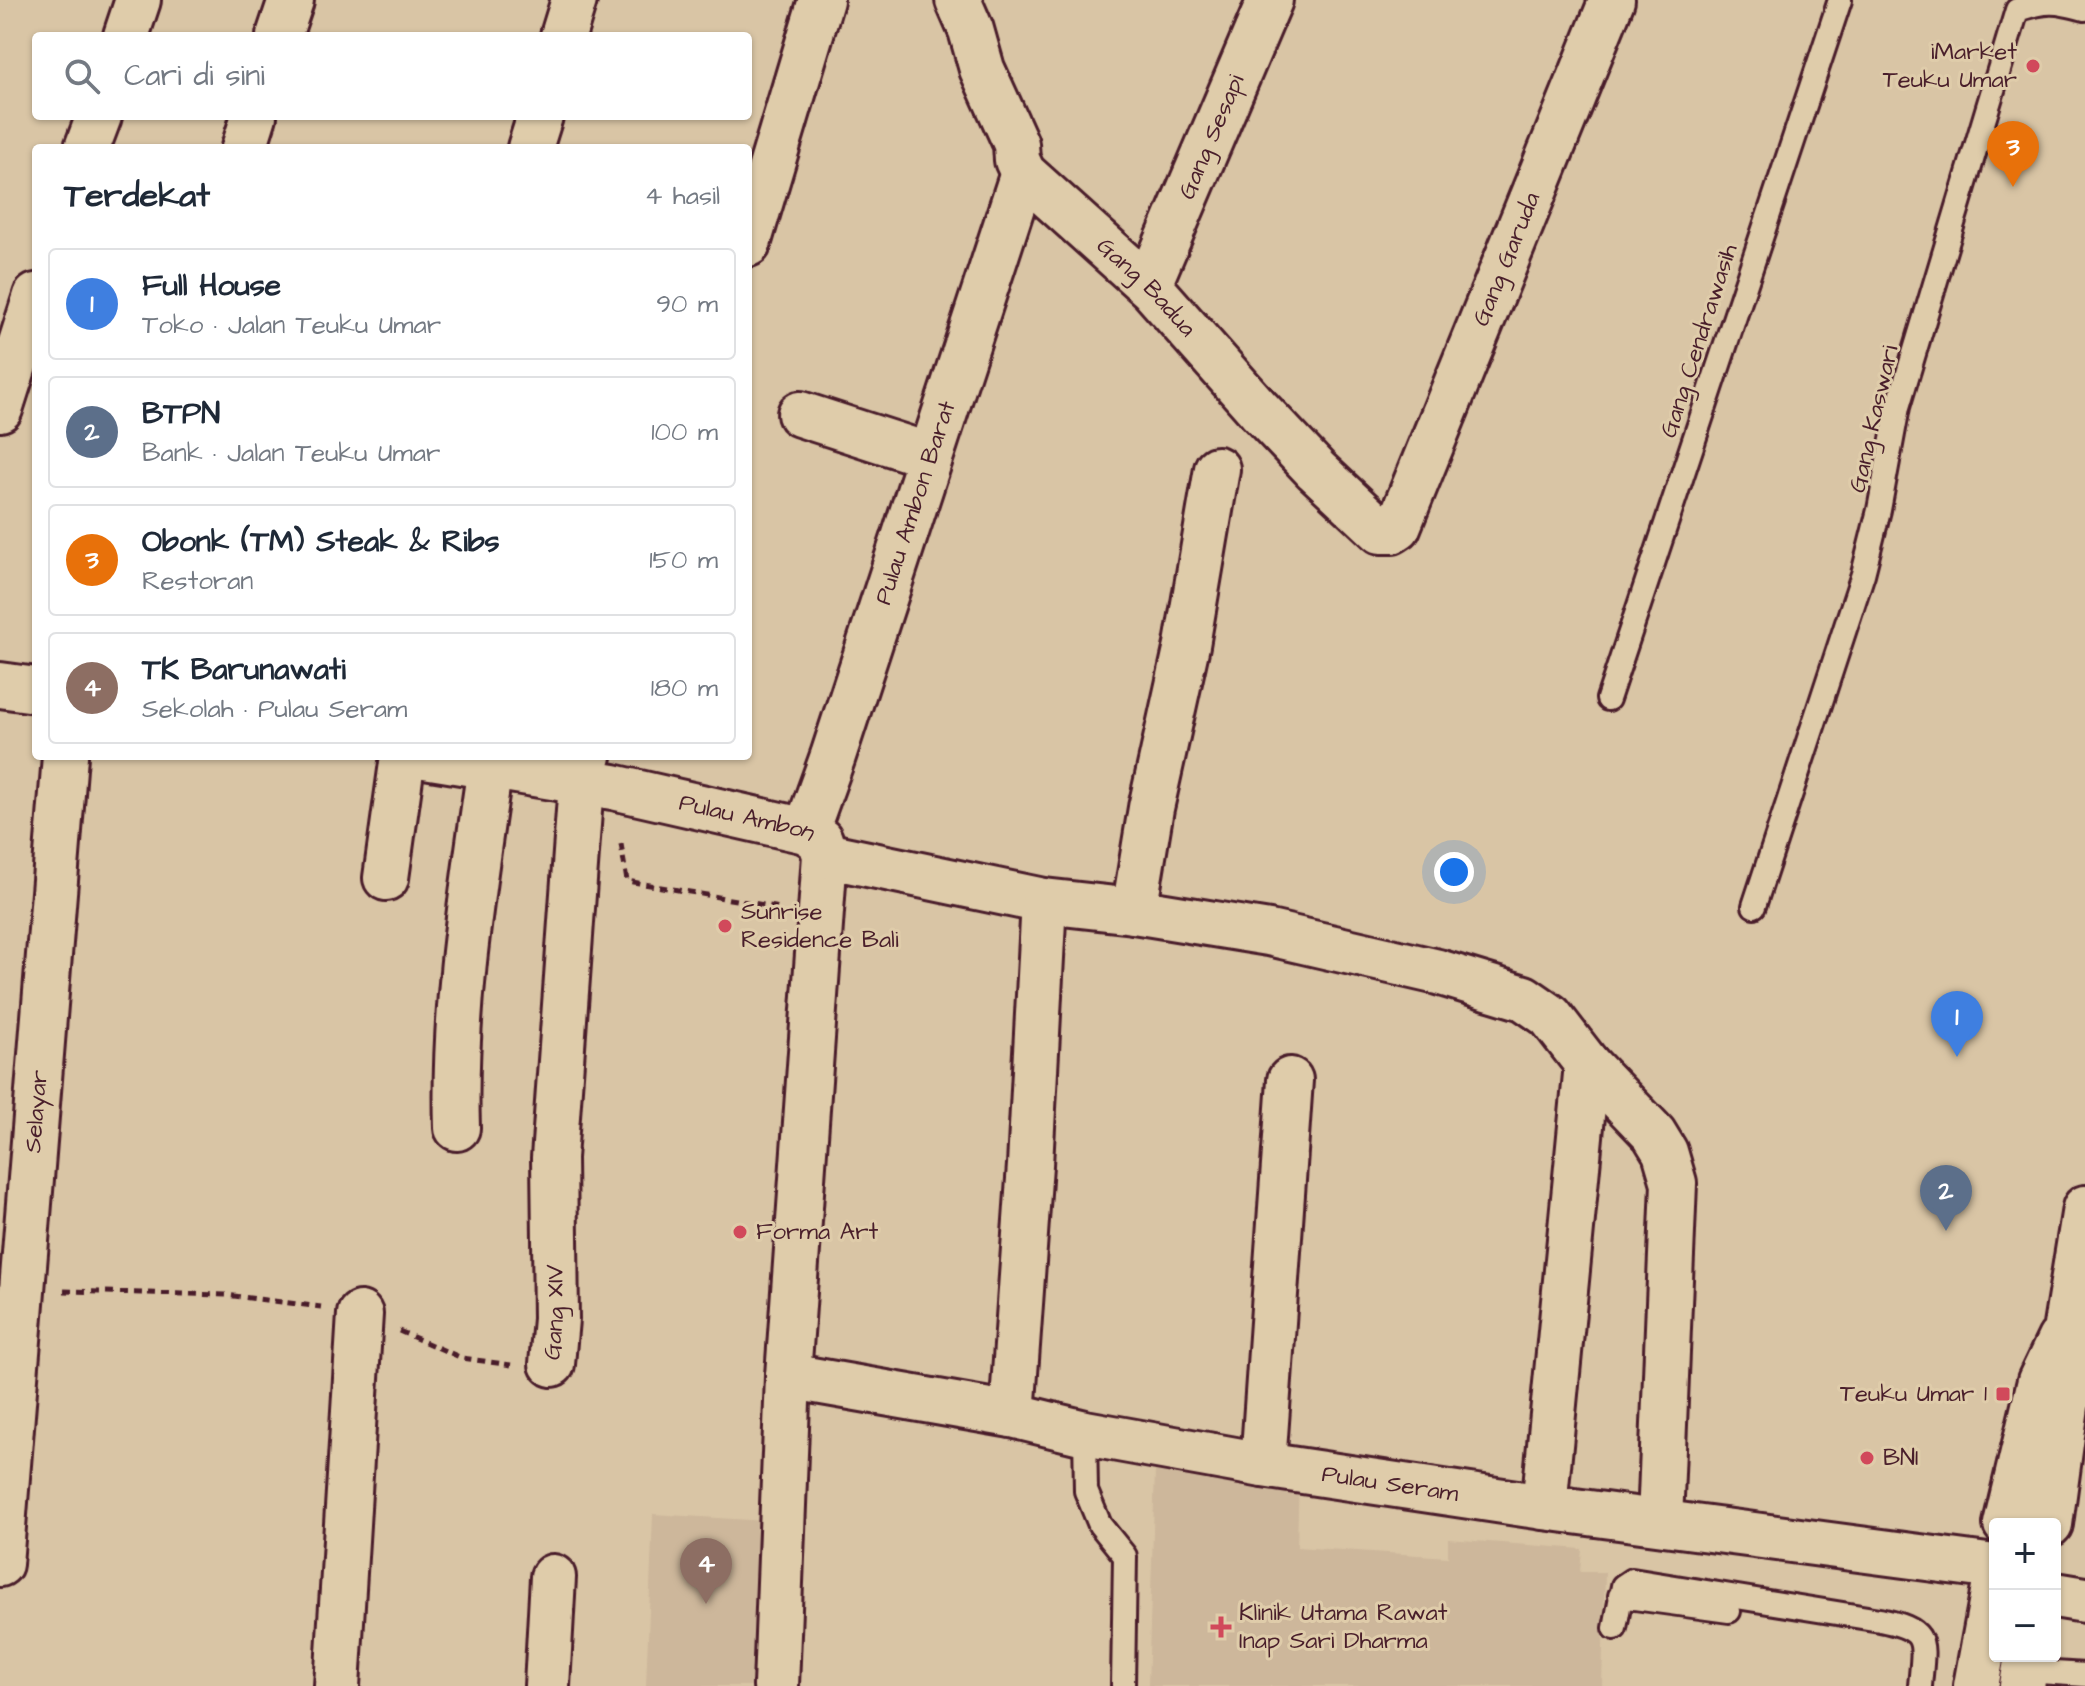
<!DOCTYPE html>
<html lang="id">
<meta charset="utf-8">
<style>
:root{--surface:#fff;--page:#f2f2f3;--text:#1f2937;--muted:#747a83;--line:#e0e1e3;--accent:#b45309}
body{margin:0;font-family:"Architects Daughter",sans-serif;background:var(--page);color:var(--text)}
.controls{position:absolute;right:24px;bottom:24px;display:grid;overflow:hidden;border-radius:8px;box-shadow:0 2px 6px #0004}
.controls button{width:72px;height:72px;display:grid;place-items:center;padding:0;border:0;border-bottom:2px solid var(--line);background:var(--surface);color:var(--text);font:40px sans-serif}
.you{position:absolute;left:1454px;top:872px;width:28px;height:28px;margin:-20px;border:6px solid #fff;border-radius:50%;background:#1a73e8;box-shadow:0 0 0 12px #1a73e833}
.badge{display:grid;place-items:center;width:52px;height:52px;border-radius:50%;background:var(--accent);color:#fff;font-size:26px;font-weight:700}
.pin{position:absolute;translate:-50% -66px;filter:drop-shadow(0 2px 4px #0008)}
.pin::after{content:'';position:absolute;top:42px;width:28px;height:24px;background:inherit;clip-path:polygon(0 0,100% 0,50% 100%)}
.list{margin:0;padding:0;list-style:none}
h2{display:flex;justify-content:space-between;align-items:center;height:104px;margin:0;padding:0 32px;font-size:34px}
h2 small{font-size:26px;font-weight:400;color:var(--muted)}
.list li{display:grid;grid-template-columns:52px 1fr auto;gap:24px;align-items:center;box-sizing:border-box;height:112px;margin:0 16px 16px;padding:0 16px;border:2px solid var(--line);border-radius:8px}
.list b{display:block;font-size:30px;white-space:nowrap}
.list p{margin:0;font-size:26px;white-space:nowrap;color:var(--muted)}
.list em{font-size:26px;font-style:normal;color:var(--muted)}
.icon{flex:none;width:44px;height:44px;fill:none;stroke:currentColor;stroke-width:2;stroke-linecap:round;stroke-linejoin:round}
.map{position:relative;flex:none;width:2085px;height:1686px;overflow:hidden}
.search{position:absolute;background:var(--surface);box-shadow:0 2px 6px #0004;left:32px;top:32px;width:720px;height:88px;display:flex;align-items:center;gap:20px;box-sizing:border-box;padding:0 28px;border-radius:8px;color:var(--muted);font-size:30px}
.panel{position:absolute;background:var(--surface);box-shadow:0 2px 6px #0004;left:32px;top:144px;width:720px;height:616px;border-radius:8px}
.map>svg:first-child{display:block}
.built{fill:#cdb79b}
.lines{fill:none;stroke-linecap:round;stroke-linejoin:round}
.service-casing{stroke:#4a1f2b;stroke-width:28}
.minor-casing{stroke:#4a1f2b;stroke-width:50}
.secondary-casing{stroke:#4a1f2b;stroke-width:50}
.path{stroke:#4a1f2b;stroke-width:5;stroke-dasharray:8 6;stroke-linecap:butt}
.service{stroke:#dfccaa;stroke-width:22}
.minor{stroke:#dfccaa;stroke-width:44}
.secondary{stroke:#dfccaa;stroke-width:44}
.poi-dot{fill:#d1495b;stroke:#dfccaa;stroke-width:3}
.labels{text-anchor:middle;dominant-baseline:central;stroke-width:6;stroke-linejoin:round;paint-order:stroke}
.poi-label{font-size:24px;fill:#4a1f2b;stroke:#dfccaa;text-anchor:start}
.street-label{font-size:24px;fill:#4a1f2b;stroke:#dfccaa}
</style>
<div class="map">
<svg width="2085" height="1686" viewBox="0 0 2085 1686">
<rect width="100%" height="100%" fill="#d9c5a5"/>
<filter id="ink" filterUnits="userSpaceOnUse"><feTurbulence type="fractalNoise" baseFrequency=".0125" numOctaves="2"/><feDisplacementMap in="SourceGraphic" scale="16" xChannelSelector="R" yChannelSelector="G"/><feConvolveMatrix kernelMatrix="1 2 1 2 8 2 1 2 1" color-interpolation-filters="sRGB"/></filter>
<g filter="url(#ink)">
<path class="built" d="M1155 1470 1299 1475 1297 1547 1448 1557V1539L1582 1549 1580 1572H1605L1602 1686H1148Z
M653 1514 766 1521 760 1686H646Z"/>
<g class="lines">
<defs>
<path id="service" d="M1608 699 1840 0
M1754 906 1863 574 1879 510 1898 407 2017 10C2047 0 2055 1 2085 9
M1085 1433 1086 1491 1100 1525 1125 1556 1123 1686
M1620 1596 1729 1611
M1615 1628 1623 1586 1632 1580 1880 1620C1930 1630 1924 1640 1920 1686
M2024 1671 2085 1675"/>
<g id="minor">
<path id="s1" d="M958 0 971 30 982 69 1016 144 1017 160 1023 173 1152 289 1259 410 1316 470 1381 531H1392L1398 527 1612 0"/>
<path d="M126 36 138 0"/>
<path d="M279 36 291 0"/>
<path d="M563 36 574 0"/>
<path d="M87 148 99 116"/>
<path d="M244 148 254 116"/>
<path d="M530 148 540 116"/>
<path d="M748 244 821 0"/>
<path id="s2" d="M1153 275 1270 0"/>
<path d="M0 409 36 296"/>
<path d="M800 414 930 456"/>
<path d="M0 685 36 690"/>
<path id="s3" d="M425 756 613 787 806 831 820 840 825 855 788 1376 776 1686"/>
<path id="s4" d="M806 831 833 756 1023 173"/>
<path d="M825 855 1044 901 1134 911 1269 933 1438 972 1524 998 1550 1016 1587 1064 1654 1134 1665 1152 1674 1183 1660 1521"/>
<path d="M386 878 403 756"/>
<path d="M1134 911 1151 808 1187 645 1217 469"/>
<path d="M457 1128C453 1006 473 886 490 766"/>
<path id="s5" d="M552 1364 556 1319 554 1158 581 783 589 756"/>
<path id="s6" d="M788 1376 1012 1415 1085 1433 1263 1465 1544 1507 1995 1567"/>
<path d="M1012 1415 1030 1165 1044 901"/>
<path d="M1263 1465 1290 1080"/>
<path d="M1544 1507 1587 1064"/>
<path id="s7" d="M0 1564 65 756"/>
<path d="M2055 1595 2085 1600"/>
<path d="M337 1686 360 1314"/>
<path d="M547 1686 553 1577"/>
</g>
<path id="secondary" d="M2006 1524 2040 1381 2060 1339
M2050 1524 2069 1384 2066 1326 2085 1208
M1976 1686 1995 1583
M2022 1686 2027 1656"/>
</defs>
<use href="#service" class="service-casing"/>
<use href="#minor" class="minor-casing"/>
<use href="#secondary" class="secondary-casing"/>
<path class="path" d="M621 844 627 881 781 908
M64 1291 226 1295 321 1307
M399 1331 462 1358 511 1365"/>
<use href="#service" class="service"/>
<use href="#minor" class="minor"/>
<use href="#secondary" class="secondary"/>
</g>
</g>
<g class="poi-dot">
<circle cx="2033" cy="66" r="8"/>
<circle cx="725" cy="926" r="8"/>
<circle cx="740" cy="1232" r="8"/>
<rect x="1995" y="1386" width="16" height="16" rx="4"/>
<circle cx="1867" cy="1458" r="8"/>
<path d="M1217 1615h8v8h8v8h-8v8h-8v-8h-8v-8h8z"/>
</g>
<g class="labels">
<g class="poi-label">
<text x="2017" y="52" text-anchor="end">iMarket<tspan x="2017" dy="28">Teuku Umar</tspan></text>
<text x="741" y="912">Sunrise<tspan x="741" dy="28">Residence Bali</tspan></text>
<text x="756" y="1232">Forma Art</text>
<text x="1987" y="1394" text-anchor="end">Teuku Umar 1</text>
<text x="1883" y="1458">BNI</text>
<text x="1239" y="1613">Klinik Utama Rawat<tspan x="1239" dy="28">Inap Sari Dharma</tspan></text>
</g>
<g class="street-label">
<text stroke="none"><textPath href="#s2" startOffset="150">Gang Sesapi</textPath></text>
<text stroke="none"><textPath href="#s1" startOffset="1000">Gang Garuda</textPath></text>
<text stroke="none"><textPath href="#s1" startOffset="354">Gang Badua</textPath></text>
<text transform="translate(1699 341) rotate(-72)">Gang Cendrawasih</text>
<text transform="translate(1874 419) rotate(-77)">Gang Kaswari</text>
<text stroke="none"><textPath href="#s4" startOffset="346">Pulau Ambon Barat</textPath></text>
<text stroke="none"><textPath href="#s3" startOffset="328">Pulau Ambon</textPath></text>
<text stroke="none"><textPath href="#s7" startOffset="454">Selayar</textPath></text>
<text stroke="none"><textPath href="#s5" startOffset="52">Gang XIV</textPath></text>
<text stroke="none"><textPath href="#s6" startOffset="612">Pulau Seram</textPath></text>
</g>
</g>
</svg>
<div class="controls">
<button>+</button>
<button>−</button>
</div>
<div class="you"></div>
<div class="pin badge" style="left:1957px;top:1057px;background:#3f7fe0">1</div>
<div class="pin badge" style="left:1946px;top:1231px;background:#5c6f8a">2</div>
<div class="pin badge" style="left:2013px;top:187px;background:#e8710a">3</div>
<div class="pin badge" style="left:706px;top:1604px;background:#8d6e63">4</div>
<div class="search"><svg class="icon" aria-label="search" viewBox="0 0 24 24"><circle cx="10" cy="10" r="6"/><path d="M15 15l6 6"/></svg>Cari di sini</div>
<section class="panel">
<h2>Terdekat<small>4 hasil</small></h2>
<ul class="list">
<li><span class="badge" style="background:#3f7fe0">1</span><div><b>Full House</b><p>Toko · Jalan Teuku Umar</p></div><em>90 m</em></li>
<li><span class="badge" style="background:#5c6f8a">2</span><div><b>BTPN</b><p>Bank · Jalan Teuku Umar</p></div><em>100 m</em></li>
<li><span class="badge" style="background:#e8710a">3</span><div><b>Obonk (TM) Steak &amp; Ribs</b><p>Restoran</p></div><em>150 m</em></li>
<li><span class="badge" style="background:#8d6e63">4</span><div><b>TK Barunawati</b><p>Sekolah · Pulau Seram</p></div><em>180 m</em></li>
</ul>
</section>
</div>
